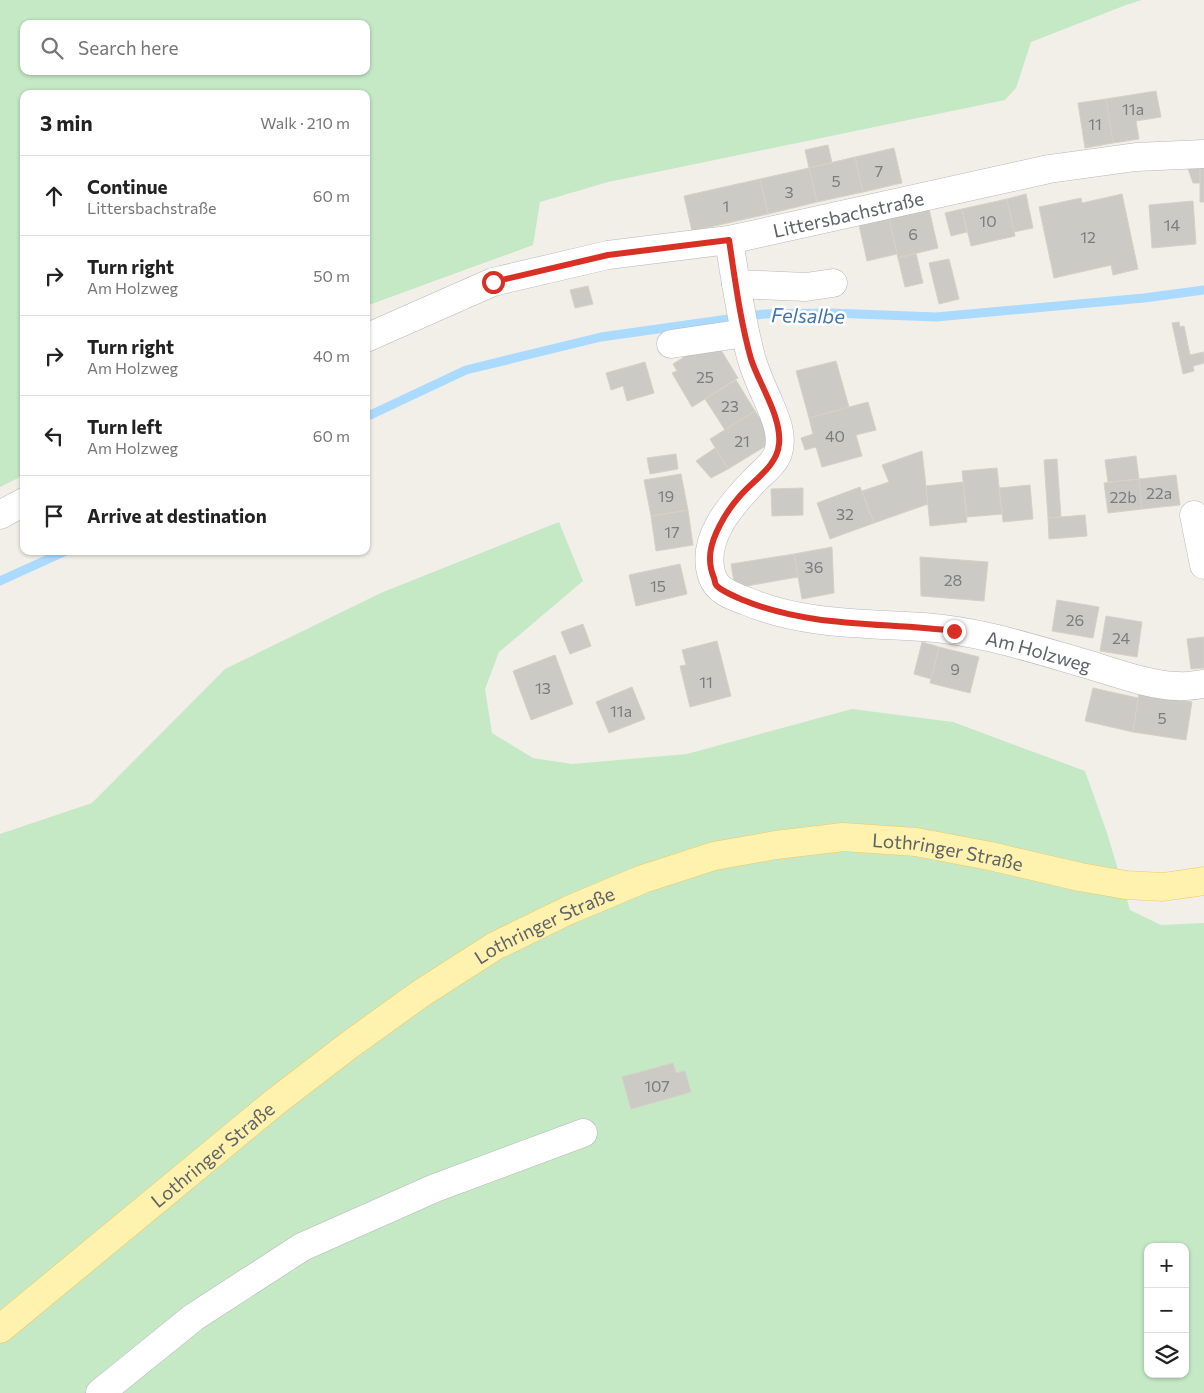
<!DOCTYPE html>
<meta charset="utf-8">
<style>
:root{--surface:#fff;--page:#f2f2f2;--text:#222;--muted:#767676;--line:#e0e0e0}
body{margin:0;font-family:Commissioner,sans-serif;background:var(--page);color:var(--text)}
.controls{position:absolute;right:15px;bottom:15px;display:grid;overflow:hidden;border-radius:10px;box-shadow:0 1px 4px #0004}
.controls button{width:45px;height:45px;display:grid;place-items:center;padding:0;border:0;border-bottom:1px solid var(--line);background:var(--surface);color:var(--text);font:25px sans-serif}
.stop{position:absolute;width:15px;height:15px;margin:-11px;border:4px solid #d93025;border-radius:50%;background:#fff}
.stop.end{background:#d93025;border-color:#fff;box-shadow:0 1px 5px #0008}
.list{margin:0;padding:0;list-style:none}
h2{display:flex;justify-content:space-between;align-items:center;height:65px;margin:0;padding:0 20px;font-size:21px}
h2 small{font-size:16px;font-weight:400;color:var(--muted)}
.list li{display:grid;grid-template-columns:32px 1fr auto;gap:15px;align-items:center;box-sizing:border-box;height:80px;padding:0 20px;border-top:1px solid var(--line)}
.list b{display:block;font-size:19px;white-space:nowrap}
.list p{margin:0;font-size:16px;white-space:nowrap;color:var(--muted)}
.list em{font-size:16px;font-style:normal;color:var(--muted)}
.icon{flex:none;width:28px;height:28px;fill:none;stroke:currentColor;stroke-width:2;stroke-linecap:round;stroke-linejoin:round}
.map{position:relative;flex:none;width:1204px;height:1393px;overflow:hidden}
.search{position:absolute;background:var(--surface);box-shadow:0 1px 4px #0004;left:20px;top:20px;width:350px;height:55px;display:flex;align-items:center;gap:12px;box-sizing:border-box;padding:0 18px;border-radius:10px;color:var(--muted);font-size:19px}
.panel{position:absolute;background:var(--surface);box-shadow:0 1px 4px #0004;left:20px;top:90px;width:350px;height:465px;border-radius:10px}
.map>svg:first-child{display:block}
.green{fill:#c5e8c5;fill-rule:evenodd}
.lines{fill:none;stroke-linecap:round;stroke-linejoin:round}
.stream{stroke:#aadaff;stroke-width:9}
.building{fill:#cccac5;stroke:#d6d1c6}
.minor-casing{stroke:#b5b8bc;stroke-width:29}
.major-casing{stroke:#f2c960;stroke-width:29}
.minor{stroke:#fff;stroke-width:28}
.major{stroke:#fff2af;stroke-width:28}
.route{stroke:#d93025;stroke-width:6}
.labels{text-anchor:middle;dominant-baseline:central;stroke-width:5;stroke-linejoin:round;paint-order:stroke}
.number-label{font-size:16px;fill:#7a7d7f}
.street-label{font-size:19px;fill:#5f6368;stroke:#fff}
.water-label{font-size:20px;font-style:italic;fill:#4174aa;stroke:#fff}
</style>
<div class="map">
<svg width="1204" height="1393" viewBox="0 0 1204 1393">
<rect width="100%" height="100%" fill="#f1efe8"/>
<path class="green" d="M0 0H1142L1126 5 1031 42 1016 88 1005 100 608 182 540 202 533 245 366 306V94H24V475L0 487ZM24 24H366V71H24Z
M559 522 583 581 499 652 485 689 492 733 533 758 572 764 687 754 852 709 953 722 1085 771 1107 833 1130 910 1161 925 1204 923V1393H0V834L92 803 225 669 383 592ZM1148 1247H1185V1374H1148Z"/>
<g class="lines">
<path class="stream" d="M366 417 466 370 601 337 764 314 831 313 936 317 1144 298 1204 290
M0 581 66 551"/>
</g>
<path class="building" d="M1156 91 1161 117 1136 121 1139 139 1113 143 1106 99Z
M1106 99 1113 143 1085 148 1078 103Z
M828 145 832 163 809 168 805 150Z
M894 148 902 183 863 192 855 157Z
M855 157 863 192 817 202 809 168Z
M1187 166H1200V183H1193Z
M1200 166H1204V202H1200Z
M809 168 817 202 768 214 760 179Z
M760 179 768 214 692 231 684 196Z
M1026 194 1033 228 1014 232 1007 199Z
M1122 194 1138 269 1113 275 1111 265 1054 278 1039 207 1081 198 1082 203Z
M1007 199 1015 236 971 246 962 209Z
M1193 201 1196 244 1152 248 1149 205Z
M929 209 938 248 898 258 889 218Z
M962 209 967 232 951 236 945 213Z
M889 218 897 254 867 261 859 225Z
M916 253 923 283 905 287 898 258Z
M949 259 959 299 939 304 929 263Z
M588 286 593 304 575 308 570 290Z
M1179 322 1180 327 1184 326 1190 355 1204 352V363L1193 366 1194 371 1183 374 1172 323Z
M703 345H718L738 378 692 407 672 373 677 371 673 364Z
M836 361 849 407 809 418 796 371Z
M645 362 654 393 627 401 623 386 611 390 606 373Z
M736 380 755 411 725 430 705 399Z
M868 402 876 430 856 435 862 456 822 467 816 447 805 450 801 438 813 434 809 418Z
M755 411 774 441 728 469 710 439Z
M715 448 728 469 711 478 696 461Z
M922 451 928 504 874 523 862 491 889 482 882 465Z
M676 454 678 469 650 474 647 458Z
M1136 456 1139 479 1108 482 1105 460Z
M1057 459 1061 517 1048 518 1044 460Z
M997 468 1002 514 967 517 962 471Z
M681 474 688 510 651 516 644 480Z
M1176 475 1180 505 1142 509 1139 479Z
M1139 479 1142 509 1108 513 1104 483Z
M963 482 967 522 930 526 926 486Z
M1030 485 1033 519 1003 522 999 488Z
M860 487 874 523 830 539 817 503Z
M803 488V515L772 516 771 489Z
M688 510 693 545 656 551 651 516Z
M1085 515 1087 536 1049 539 1048 518Z
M832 547 834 593 802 599 794 554Z
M794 554 798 577 735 588 731 564Z
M920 557 988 562 984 601 921 596Z
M680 564 687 594 636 606 629 575Z
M1057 600 1099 607 1093 638 1052 631Z
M1106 616 1142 622 1137 657 1100 651Z
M583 624 591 646 570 654 561 632Z
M1204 637V668L1191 669 1187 639Z
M717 641 731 696 690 707 680 666 686 665 682 650Z
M922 642 939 647 931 679 914 674Z
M939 647 979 657 970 693 930 683Z
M555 655 573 704 531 720 513 671Z
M632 687 645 719 609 733 596 702Z
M1093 688 1138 698 1133 732 1085 721Z
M1139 694 1192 702 1186 740 1133 732Z
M673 1063 676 1073 685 1071 691 1092 631 1109 622 1077Z"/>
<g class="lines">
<defs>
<g id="minor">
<path id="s1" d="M729 240C735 279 741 319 751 357 755 371 761 385 767 398 774 415 784 434 778 453 774 464 763 472 755 480 731 505 700 539 712 576 717 591 732 596 746 601 803 625 864 623 924 627 979 631 1031 648 1083 663 1111 671 1150 686 1178 686 1186 687 1195 685 1204 684"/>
<path d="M736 284 806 287 833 283"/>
<path id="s2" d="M366 338 493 282 608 255 729 240 1049 169 1136 157 1204 154"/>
<path d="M671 344 745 333"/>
<path d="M0 515 24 502"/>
<path d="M1194 515 1204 565"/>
<path d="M100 1393 194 1317 302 1247 435 1188 583 1133"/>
</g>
<g id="major">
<path id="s3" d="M0 1329 275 1102 348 1046 420 994 495 946 569 910 643 879 714 856 776 845 843 837 916 842 990 856 1080 877 1126 885 1163 887 1204 881"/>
</g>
</defs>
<use href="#minor" class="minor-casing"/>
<use href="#major" class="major-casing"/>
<use href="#minor" class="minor"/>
<use href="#major" class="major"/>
</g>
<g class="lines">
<path class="route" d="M493 282 608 255 729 240C735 279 740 320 751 359 759 384 782 417 779 444 777 467 753 480 739 497 732 505 725 515 720 525 711 542 706 559 714 578 715 581 715 584 716 585 721 591 736 597 743 600 811 628 883 622 954 631"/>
</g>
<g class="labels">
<g class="number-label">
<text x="1133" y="108">11a</text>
<text x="1095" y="123">11</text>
<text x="879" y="170">7</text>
<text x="836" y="180">5</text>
<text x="789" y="191">3</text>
<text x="726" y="205">1</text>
<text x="988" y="220">10</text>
<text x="1172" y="224">14</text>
<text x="913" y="233">6</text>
<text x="1088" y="236">12</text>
<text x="705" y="376">25</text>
<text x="730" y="405">23</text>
<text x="835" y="435">40</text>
<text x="742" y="440">21</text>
<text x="1159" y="492">22a</text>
<text x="666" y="495">19</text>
<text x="1123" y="496">22b</text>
<text x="845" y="513">32</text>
<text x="672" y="531">17</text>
<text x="814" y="566">36</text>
<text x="953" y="579">28</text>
<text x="658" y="585">15</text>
<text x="1075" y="619">26</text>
<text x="1121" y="637">24</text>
<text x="955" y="668">9</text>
<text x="706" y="681">11</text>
<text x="543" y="687">13</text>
<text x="621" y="710">11a</text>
<text x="1162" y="717">5</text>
<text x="657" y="1085">107</text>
</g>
<g class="street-label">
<text stroke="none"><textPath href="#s2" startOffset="501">Littersbachstraße</textPath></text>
<text stroke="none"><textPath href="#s1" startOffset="709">Am Holzweg</textPath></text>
<text stroke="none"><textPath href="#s3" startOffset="1100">Lothringer Straße</textPath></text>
<text stroke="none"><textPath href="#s3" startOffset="680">Lothringer Straße</textPath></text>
<text stroke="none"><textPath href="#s3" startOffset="275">Lothringer Straße</textPath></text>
</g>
<g class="water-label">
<text transform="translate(808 315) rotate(1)">Felsalbe</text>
</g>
</g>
</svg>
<div class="controls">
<button>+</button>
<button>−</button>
<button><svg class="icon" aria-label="layers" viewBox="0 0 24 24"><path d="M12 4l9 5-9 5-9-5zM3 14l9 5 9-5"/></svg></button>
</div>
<div class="stop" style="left:493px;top:282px"></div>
<div class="stop end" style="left:954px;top:631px"></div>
<div class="search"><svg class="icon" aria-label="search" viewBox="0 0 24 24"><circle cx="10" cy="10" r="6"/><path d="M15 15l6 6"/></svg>Search here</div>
<section class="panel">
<h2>3 min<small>Walk · 210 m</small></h2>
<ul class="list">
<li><svg class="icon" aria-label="ahead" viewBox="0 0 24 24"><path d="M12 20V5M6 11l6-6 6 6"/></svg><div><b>Continue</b><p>Littersbachstraße</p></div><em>60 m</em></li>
<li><svg class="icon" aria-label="right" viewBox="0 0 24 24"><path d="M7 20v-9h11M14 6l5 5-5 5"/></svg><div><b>Turn right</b><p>Am Holzweg</p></div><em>50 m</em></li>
<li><svg class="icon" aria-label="right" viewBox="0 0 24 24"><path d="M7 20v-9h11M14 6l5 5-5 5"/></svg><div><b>Turn right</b><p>Am Holzweg</p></div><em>40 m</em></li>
<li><svg class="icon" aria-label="left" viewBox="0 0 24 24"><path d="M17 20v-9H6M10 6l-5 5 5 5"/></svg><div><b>Turn left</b><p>Am Holzweg</p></div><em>60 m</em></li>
<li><svg class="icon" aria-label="arrive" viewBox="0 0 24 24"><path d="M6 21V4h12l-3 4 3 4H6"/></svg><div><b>Arrive at destination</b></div></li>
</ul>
</section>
</div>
